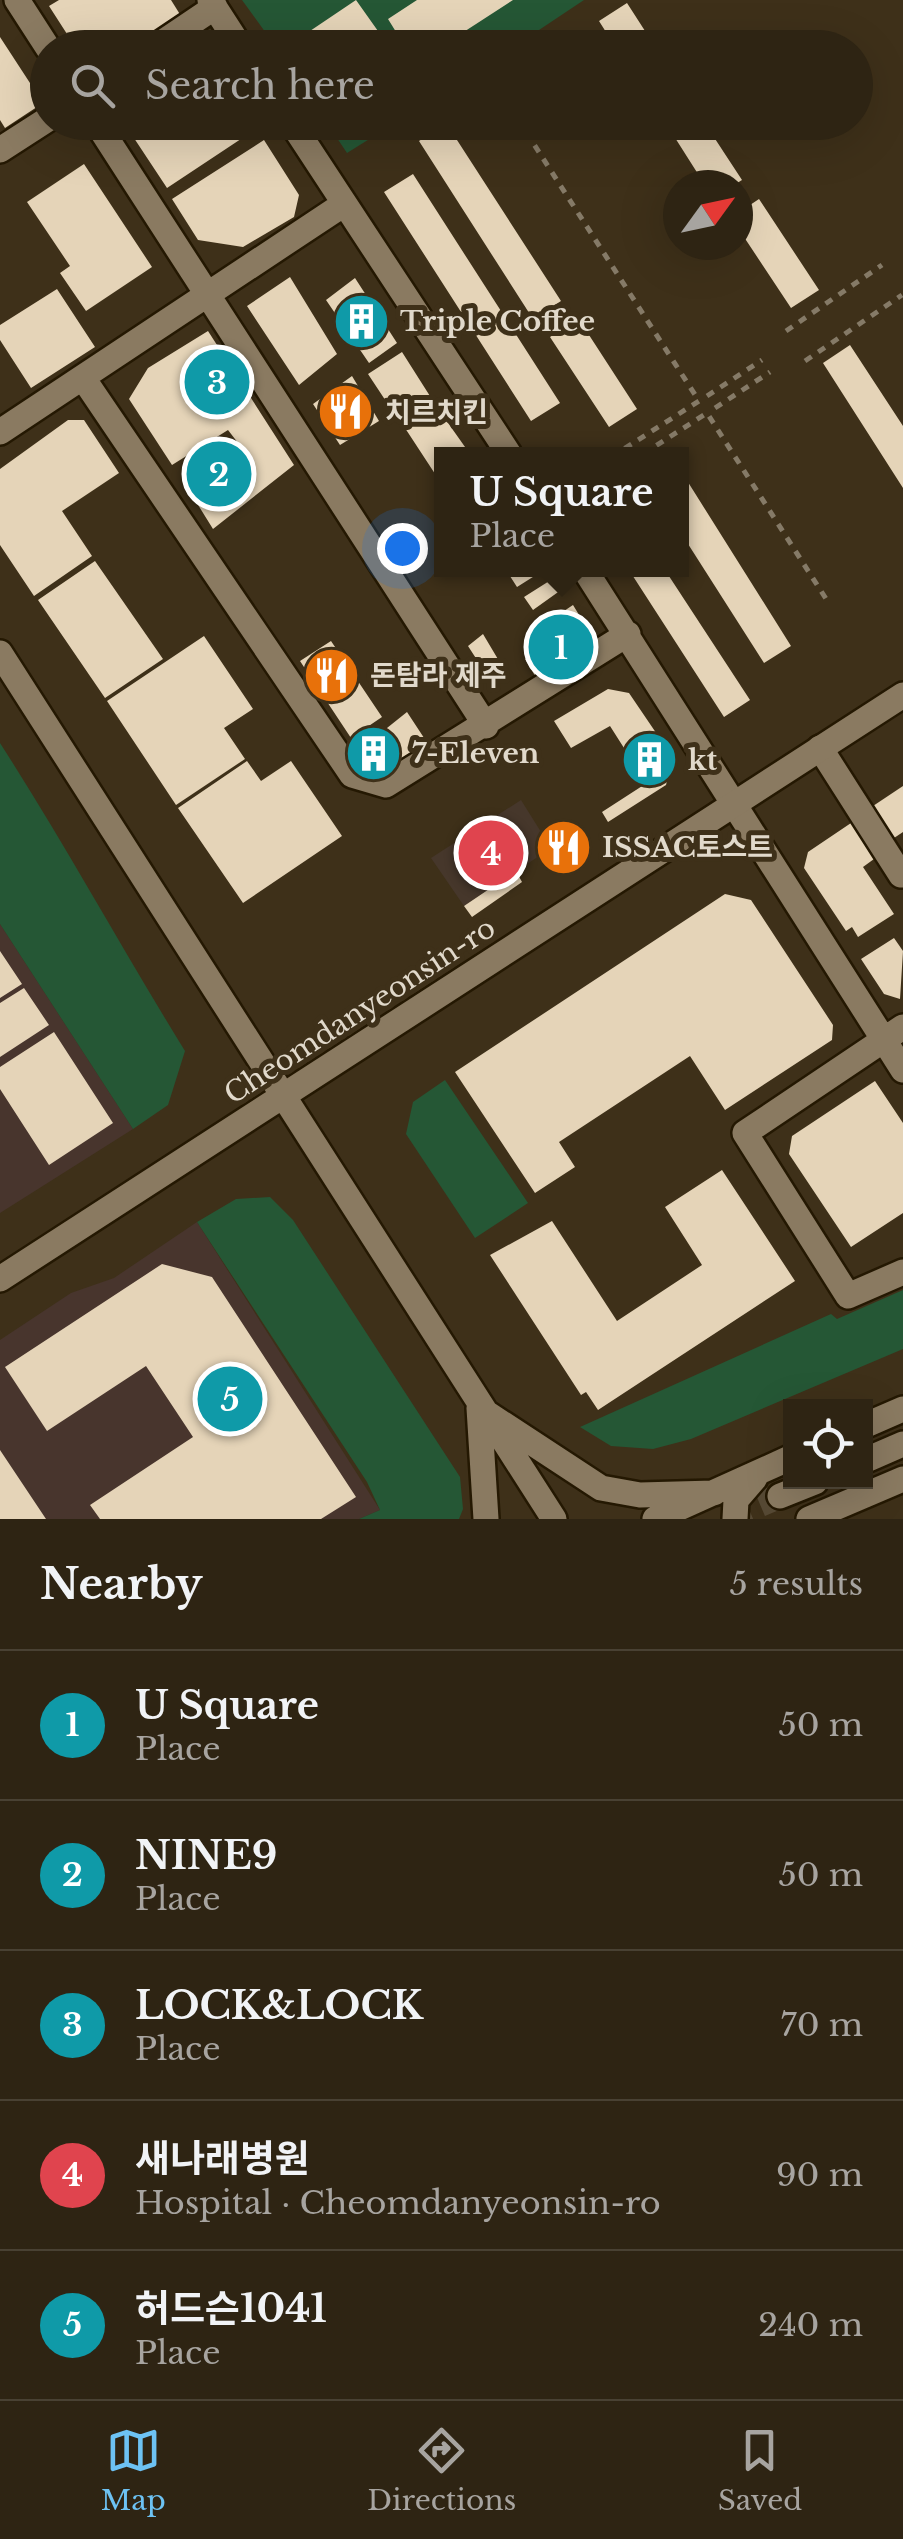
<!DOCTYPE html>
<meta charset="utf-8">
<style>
:root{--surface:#2e2413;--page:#3a3021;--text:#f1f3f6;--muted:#a7a4a0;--line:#494133;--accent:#6dc2f3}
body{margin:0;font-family:"Libre Baskerville","Noto Sans KR",serif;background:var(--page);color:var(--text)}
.controls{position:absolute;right:30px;bottom:30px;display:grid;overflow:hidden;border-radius:0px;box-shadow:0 10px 40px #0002}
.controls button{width:90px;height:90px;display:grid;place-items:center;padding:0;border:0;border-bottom:2px solid var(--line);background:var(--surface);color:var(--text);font:50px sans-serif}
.compass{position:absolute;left:663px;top:170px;width:90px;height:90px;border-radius:50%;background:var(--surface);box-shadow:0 10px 40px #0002;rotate:57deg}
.you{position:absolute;left:402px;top:548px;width:35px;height:35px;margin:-25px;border:8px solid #fff;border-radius:50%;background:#1a73e8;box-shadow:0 0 0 15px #1a73e833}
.badge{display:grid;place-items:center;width:65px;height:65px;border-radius:50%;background:var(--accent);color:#fff;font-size:32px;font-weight:700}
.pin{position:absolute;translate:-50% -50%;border:5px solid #fff;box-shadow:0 2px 10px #0006}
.popup{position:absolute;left:434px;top:447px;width:255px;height:130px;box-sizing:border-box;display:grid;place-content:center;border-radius:0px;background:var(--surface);filter:drop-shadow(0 2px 8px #0005);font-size:32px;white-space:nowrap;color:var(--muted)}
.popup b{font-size:38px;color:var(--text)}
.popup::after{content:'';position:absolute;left:50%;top:100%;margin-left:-20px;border:20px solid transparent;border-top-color:var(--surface)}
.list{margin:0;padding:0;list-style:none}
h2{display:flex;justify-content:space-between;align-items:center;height:130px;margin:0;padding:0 40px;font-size:42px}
h2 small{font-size:32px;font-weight:400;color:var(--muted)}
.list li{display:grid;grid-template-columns:65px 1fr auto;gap:30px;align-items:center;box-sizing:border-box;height:150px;padding:0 40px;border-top:2px solid var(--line)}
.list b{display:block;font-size:38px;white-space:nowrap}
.list p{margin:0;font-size:32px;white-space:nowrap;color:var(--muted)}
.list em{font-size:32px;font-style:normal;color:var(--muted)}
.icon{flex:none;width:55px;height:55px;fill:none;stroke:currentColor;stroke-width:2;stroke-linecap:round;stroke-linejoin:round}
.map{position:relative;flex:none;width:903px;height:1519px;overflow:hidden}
.search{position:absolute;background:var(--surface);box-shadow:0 10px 40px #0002;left:30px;right:30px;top:30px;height:110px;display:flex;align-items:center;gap:25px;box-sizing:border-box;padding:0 35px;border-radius:55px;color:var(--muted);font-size:38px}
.sheet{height:880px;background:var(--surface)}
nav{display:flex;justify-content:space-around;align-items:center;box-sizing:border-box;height:140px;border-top:2px solid var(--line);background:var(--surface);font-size:28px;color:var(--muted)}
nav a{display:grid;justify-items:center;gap:5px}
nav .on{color:var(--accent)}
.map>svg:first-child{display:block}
.industrial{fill:#48352d}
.medical{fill:#46372b}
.green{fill:#255735}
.building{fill:#e5d4b8}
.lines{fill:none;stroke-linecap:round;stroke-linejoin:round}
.secondary-tunnel{stroke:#564934;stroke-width:25;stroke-dasharray:25 12;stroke-linecap:butt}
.street-casing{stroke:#241802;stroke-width:30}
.secondary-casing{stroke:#241802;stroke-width:30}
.path{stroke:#857a67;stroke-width:5;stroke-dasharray:8 8;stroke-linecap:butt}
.street{stroke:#8a7a61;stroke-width:25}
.secondary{stroke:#8a7a61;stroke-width:25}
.labels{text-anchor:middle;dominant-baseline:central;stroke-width:10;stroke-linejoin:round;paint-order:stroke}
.poi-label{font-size:28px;font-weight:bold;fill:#e1d9cb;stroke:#3e3019;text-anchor:start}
.street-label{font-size:28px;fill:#e1d9cb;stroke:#3e3019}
</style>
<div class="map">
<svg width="903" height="1519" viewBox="0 0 903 1519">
<rect width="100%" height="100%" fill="#3e3019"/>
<path class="industrial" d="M0 924 133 1129 0 1213Z
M197 1222 380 1510 359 1519H0V1340L71 1293 114 1278Z"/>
<path class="medical" d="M521 800 551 848 464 906 431 858Z"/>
<path class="green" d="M242 0H584L512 48 276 47Z
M327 123H395L347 153Z
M0 743C65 844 122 949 185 1051L168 1105 133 1129 0 924Z
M445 1080 528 1203 475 1238 406 1134 413 1102Z
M270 1197 293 1220 460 1477 463 1509 459 1519H359L380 1510 367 1482 197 1222 236 1199Z
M903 1290V1349L691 1439 653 1449 611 1446 580 1427 831 1314 837 1319Z"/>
<path class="building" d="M59 0H171L181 16 132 48H76L49 6Z
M356 0 390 48H317L307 33Z
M417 0H513L439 48H406L388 19Z
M627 3 656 48H616L599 21Z
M0 37 43 103 5 128 0 120Z
M132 122H256L259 127 167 188 126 126Z
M665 122H704L742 180 734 185H705Z
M446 123 561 301 533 319 419 141Z
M264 140 299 195 294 217 243 247 198 240 172 199Z
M84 164 152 267 86 311 60 273 70 266 27 202Z
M413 174 560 403 531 421 384 192Z
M759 199 819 290 791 308 738 228V213Z
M290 277 337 354 299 385 247 306Z
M355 278 397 343 369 363 326 300Z
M57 289 95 347 31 388 0 340V325Z
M578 318 637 409 609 427 550 337Z
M208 331 294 465 213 529 182 479 238 443 228 430 172 465 129 399 148 368Z
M850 345 903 426V488L823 363Z
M402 352 435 404 403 427 368 374Z
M352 376 379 421 340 445 313 404Z
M436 406 470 454H441V483L405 428Z
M68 420H84L119 473 62 511 92 556 34 596 0 545V469Z
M681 471 791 646 764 663 681 533Z
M95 561 163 659 105 698 38 600Z
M506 570H544L517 587Z
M629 570H665L750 700 724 717Z
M554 578 561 590 533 610 524 597Z
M573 605 584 623 576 652 537 679 525 659 552 643 540 627Z
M483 634 505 671 490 680 468 646Z
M204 636 253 709 224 728 245 759 176 805 107 701Z
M331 641 382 717 351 738 300 661Z
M608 689 629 693 667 749 666 767 645 781 610 726 571 748 554 721Z
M407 712 430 747 402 760 382 732Z
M375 735 391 764 390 769 367 761 356 746Z
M247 761 261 781 291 761 342 836 243 903 178 808Z
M670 768 666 785 608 822 602 812Z
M903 786V832L894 838 873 806Z
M851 823 874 859 863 867 894 914 858 937 852 927 846 931 804 868 808 852Z
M516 871 522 882 472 917 464 906Z
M725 894 751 900 833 1025 832 1040 725 1110 690 1056 559 1142 575 1167 535 1193 455 1072Z
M894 938 903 951 900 999 884 994 861 959Z
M0 951 22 984 0 998Z
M24 988 49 1025 0 1057V1003Z
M54 1032 113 1123 49 1165 0 1089V1067Z
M875 1081 903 1123V1213L851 1247 789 1154 792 1136Z
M722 1170 795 1281 598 1410 586 1392 581 1395 490 1255 552 1221 617 1321 702 1265 665 1207Z
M162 1264 212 1277 356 1497 321 1519H100L90 1505 193 1437 146 1366 47 1431 5 1367Z
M0 1450 46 1519H0Z"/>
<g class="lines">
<path class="secondary-tunnel" d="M726 1519 780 1496"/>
<defs>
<path id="street" d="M17 0 48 48
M210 0 241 48
M154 48 215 7
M96 122 486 726
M291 122 509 454
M0 150 48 119
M83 378 352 775 386 785 628 634
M0 432 344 204
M585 570 903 1070
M820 748 901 875
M903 1027 745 1133 848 1296 903 1272"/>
<path id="secondary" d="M0 653 554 1519
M0 1279 903 695
M866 1425 903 1409
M866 1460 903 1444
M780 1496 815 1482
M486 1519 479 1408 601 1488 640 1495 714 1493
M655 1519 790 1458
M735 1519 736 1500 755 1478
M809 1519 903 1479"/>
</defs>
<use href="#street" class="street-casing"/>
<use href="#secondary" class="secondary-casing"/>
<path class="path" d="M263 32 273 48
M526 132 699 401 616 454
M786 331 882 265
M805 361 902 295
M707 396 762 360
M715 408 770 372
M643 454 707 413 830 605"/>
<use href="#street" class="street"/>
<use href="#secondary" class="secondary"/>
</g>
<defs>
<symbol id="building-disc" viewBox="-11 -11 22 22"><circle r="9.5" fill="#0f9aa8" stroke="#3e3019"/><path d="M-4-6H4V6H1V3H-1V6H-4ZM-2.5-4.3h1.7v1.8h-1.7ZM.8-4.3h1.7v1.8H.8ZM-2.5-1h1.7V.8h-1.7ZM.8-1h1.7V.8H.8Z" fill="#fff"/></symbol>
<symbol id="restaurant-disc" viewBox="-11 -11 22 22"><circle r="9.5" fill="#e8710a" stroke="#3e3019"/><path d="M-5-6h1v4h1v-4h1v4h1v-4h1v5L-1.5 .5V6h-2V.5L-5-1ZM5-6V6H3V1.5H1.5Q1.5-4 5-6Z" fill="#fff"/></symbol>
</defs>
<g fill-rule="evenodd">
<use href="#building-disc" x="330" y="290" width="63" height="63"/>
<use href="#restaurant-disc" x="314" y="380" width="63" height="63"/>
<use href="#restaurant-disc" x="300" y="644" width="63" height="63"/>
<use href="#building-disc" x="342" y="722" width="63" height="63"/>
<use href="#building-disc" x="618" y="728" width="63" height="63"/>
<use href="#restaurant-disc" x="532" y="816" width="63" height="63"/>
</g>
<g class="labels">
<g class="poi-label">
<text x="400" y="321">Triple Coffee</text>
<text x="385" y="412">치르치킨</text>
<text x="370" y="675">돈탐라 제주</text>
<text x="412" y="753">7-Eleven</text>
<text x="688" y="760">kt</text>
<text x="602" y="847">ISSAC토스트</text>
</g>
<g class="street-label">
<text transform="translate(360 1011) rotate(-33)">Cheomdanyeonsin-ro</text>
</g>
</g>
</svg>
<div class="controls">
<button><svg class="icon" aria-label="locate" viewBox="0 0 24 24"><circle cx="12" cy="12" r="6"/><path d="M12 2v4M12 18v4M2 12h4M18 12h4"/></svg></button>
</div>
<svg class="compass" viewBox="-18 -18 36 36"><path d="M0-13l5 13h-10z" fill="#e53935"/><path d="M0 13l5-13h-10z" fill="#a7a4a0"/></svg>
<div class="you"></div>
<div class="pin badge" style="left:561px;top:647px;background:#0f9aa8">1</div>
<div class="popup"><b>U Square</b>Place</div>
<div class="pin badge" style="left:219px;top:474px;background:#0f9aa8">2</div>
<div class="pin badge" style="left:217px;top:382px;background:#0f9aa8">3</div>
<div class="pin badge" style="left:491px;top:853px;background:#e0444e">4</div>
<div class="pin badge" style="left:230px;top:1399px;background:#0f9aa8">5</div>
<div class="search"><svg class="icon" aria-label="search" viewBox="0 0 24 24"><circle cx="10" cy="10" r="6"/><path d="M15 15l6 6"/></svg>Search here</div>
</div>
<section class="sheet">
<h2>Nearby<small>5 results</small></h2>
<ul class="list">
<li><span class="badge" style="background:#0f9aa8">1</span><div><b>U Square</b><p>Place</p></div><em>50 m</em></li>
<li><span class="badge" style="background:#0f9aa8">2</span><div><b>NINE9</b><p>Place</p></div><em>50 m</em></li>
<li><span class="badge" style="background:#0f9aa8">3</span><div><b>LOCK&amp;LOCK</b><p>Place</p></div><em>70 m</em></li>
<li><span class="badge" style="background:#e0444e">4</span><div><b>새나래병원</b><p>Hospital · Cheomdanyeonsin-ro</p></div><em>90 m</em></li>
<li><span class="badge" style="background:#0f9aa8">5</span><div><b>허드슨1041</b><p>Place</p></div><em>240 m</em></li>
</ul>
</section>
<nav>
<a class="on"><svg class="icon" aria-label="map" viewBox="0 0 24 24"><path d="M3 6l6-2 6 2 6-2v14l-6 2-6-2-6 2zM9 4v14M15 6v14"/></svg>Map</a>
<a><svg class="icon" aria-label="directions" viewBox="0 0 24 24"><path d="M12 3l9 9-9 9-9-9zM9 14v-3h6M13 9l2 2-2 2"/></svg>Directions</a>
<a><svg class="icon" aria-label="saved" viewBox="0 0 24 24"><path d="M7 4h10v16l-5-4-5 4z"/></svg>Saved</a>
</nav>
